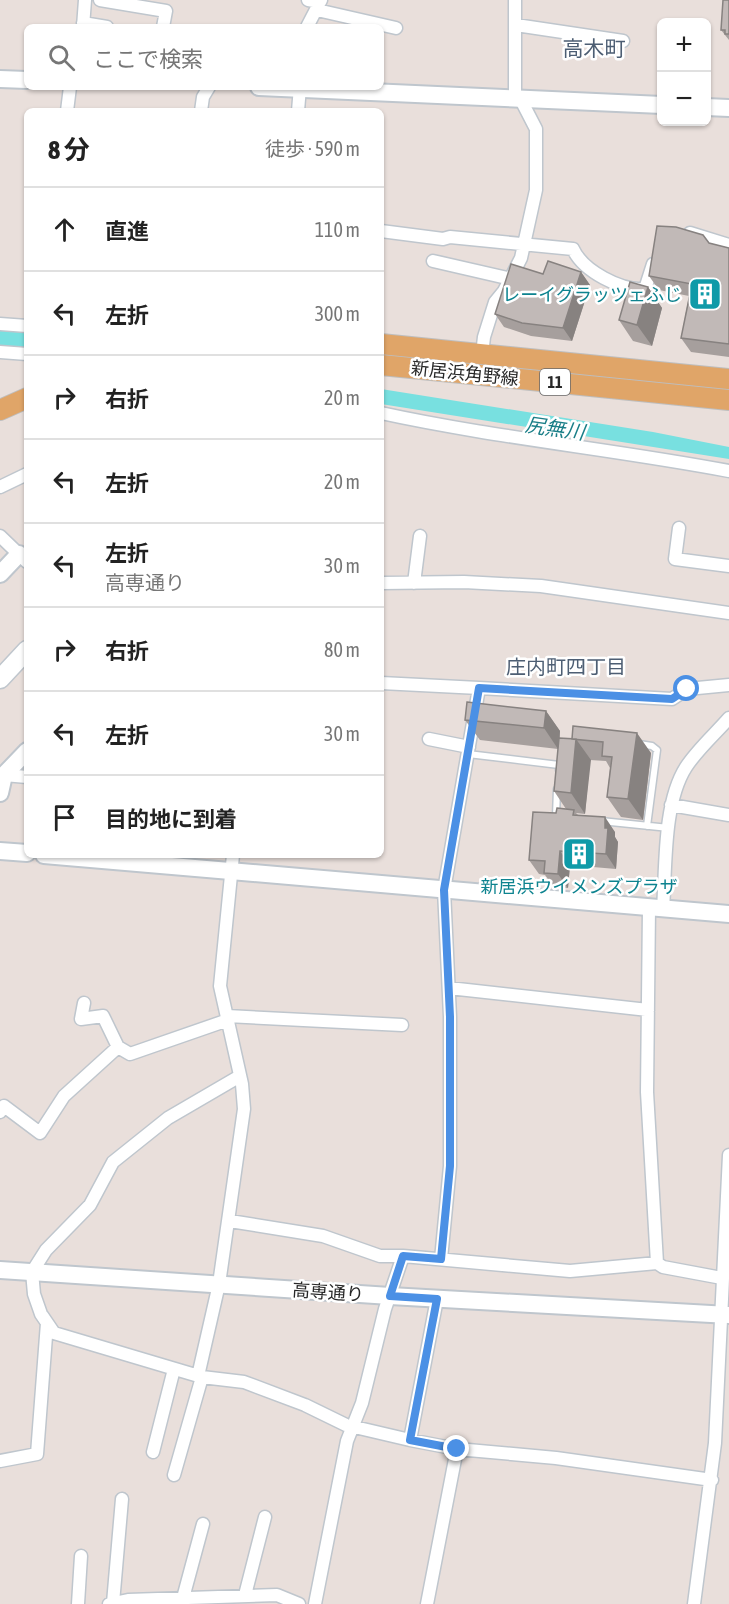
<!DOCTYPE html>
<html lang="ja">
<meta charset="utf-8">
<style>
:root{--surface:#fff;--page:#f2f2f2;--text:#222;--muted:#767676;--line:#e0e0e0}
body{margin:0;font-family:"Asap Condensed","Noto Sans JP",sans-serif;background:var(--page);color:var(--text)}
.controls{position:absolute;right:18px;top:18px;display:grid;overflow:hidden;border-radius:9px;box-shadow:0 2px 4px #0004}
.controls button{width:54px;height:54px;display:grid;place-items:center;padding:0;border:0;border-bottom:2px solid var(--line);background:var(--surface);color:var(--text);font:30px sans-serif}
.stop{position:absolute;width:18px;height:18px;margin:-14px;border:4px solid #4b90e5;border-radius:50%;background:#fff}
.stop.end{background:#4b90e5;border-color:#fff;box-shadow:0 2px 6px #0008}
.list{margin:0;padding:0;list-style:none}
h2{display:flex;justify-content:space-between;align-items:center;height:78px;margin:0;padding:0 24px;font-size:26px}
h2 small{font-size:20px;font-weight:400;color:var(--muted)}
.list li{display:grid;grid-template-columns:39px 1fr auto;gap:18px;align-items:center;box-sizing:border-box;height:84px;padding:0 24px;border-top:2px solid var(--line)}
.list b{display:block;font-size:22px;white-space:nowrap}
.list p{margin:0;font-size:20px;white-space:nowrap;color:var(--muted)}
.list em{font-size:20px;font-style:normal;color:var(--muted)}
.icon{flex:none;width:33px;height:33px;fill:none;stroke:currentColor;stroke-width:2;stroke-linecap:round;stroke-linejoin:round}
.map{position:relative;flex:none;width:729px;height:1604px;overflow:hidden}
.search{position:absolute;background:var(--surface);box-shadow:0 2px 4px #0004;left:24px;top:24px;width:360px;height:66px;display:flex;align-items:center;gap:15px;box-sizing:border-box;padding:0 21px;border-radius:9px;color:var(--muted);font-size:22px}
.panel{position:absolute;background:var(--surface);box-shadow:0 2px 4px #0004;left:24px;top:108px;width:360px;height:750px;border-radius:9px}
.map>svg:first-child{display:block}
.water{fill:#78e0e0}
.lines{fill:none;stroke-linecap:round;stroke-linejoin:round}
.river{stroke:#78e0e0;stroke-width:22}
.service-casing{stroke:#bfc6cd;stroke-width:9}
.minor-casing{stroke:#bfc6cd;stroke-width:15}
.tertiary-casing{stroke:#bfc6cd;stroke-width:20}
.secondary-casing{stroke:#bfc6cd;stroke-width:21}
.primary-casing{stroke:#bebebe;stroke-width:22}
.service{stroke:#fff;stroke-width:6}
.minor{stroke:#fff;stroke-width:12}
.tertiary{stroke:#fff;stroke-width:16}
.secondary{stroke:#fff;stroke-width:18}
.primary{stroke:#e0a568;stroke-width:20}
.wall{fill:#a69f9d}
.shaded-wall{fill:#878280}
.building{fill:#c1b9b7;stroke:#878280;stroke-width:1.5}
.route{stroke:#4b90e5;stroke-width:8}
.labels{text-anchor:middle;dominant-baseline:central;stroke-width:5;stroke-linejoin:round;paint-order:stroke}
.shield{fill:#fff;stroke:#686868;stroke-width:1.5}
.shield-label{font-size:16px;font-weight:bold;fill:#282828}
.culture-label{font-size:18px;fill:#0d838f;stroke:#fff;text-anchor:end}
.street-label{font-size:18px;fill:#282828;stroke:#fff}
.water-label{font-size:20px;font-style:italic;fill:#1b7f88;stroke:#fff}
.neighbourhood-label{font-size:20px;fill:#4d5e73;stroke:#fff}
.quarter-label{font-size:21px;fill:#4d5e73;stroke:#fff}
</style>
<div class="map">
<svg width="729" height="1604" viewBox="0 0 729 1604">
<rect width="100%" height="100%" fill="#e9dfdb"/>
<path class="water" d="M381 389 653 432 729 447V459L381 404Z"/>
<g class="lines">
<path class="river" d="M0 337 27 339"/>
<defs>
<path id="service" d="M639 744 652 746 657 750 647 826
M468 754 559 765V770
M557 789 556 816H561
M601 821 669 828"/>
<path id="minor" d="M100 0 166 11 163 27
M308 0 320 2
M317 10 396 28
M83 23 107 27
M516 25 623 41
M83 27 85 0
M307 27 321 0
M515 98V0
M67 111 70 87
M201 111 203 97 209 87
M298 111 300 87
M381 231 443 239 450 237 573 249C583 271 621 291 645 289L653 264
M690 233 729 245
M433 261 511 279
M0 324 27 326
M0 352 27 354
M482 354 484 337 495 302 504 291 521 258 536 190V129L520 98
M381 413C496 438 613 449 729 471
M0 487 27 474
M679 528 675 559 729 566
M0 536 27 562
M381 583 464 582 541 586 729 613
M414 583 420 536
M381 683 479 688
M429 739 469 747
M4 775 27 777
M671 805 729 815
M649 908 647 1092 657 1263
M663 909C666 867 663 803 686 767 697 750 715 734 729 718
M449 988 648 1010
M84 1003 81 1019 103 1016 118 1047 130 1054 228 1020
M227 1016 402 1025
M240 1076 168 1118 113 1162 90 1205 46 1250 32 1272 34 1294 41 1314 54 1333 202 1377 244 1382 305 1405 346 1425 410 1440 457 1449 556 1458 712 1480
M0 1112 4 1106 40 1133 64 1096 118 1047
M230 1221 323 1236 380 1256H403
M441 1259 450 1166V1017L444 890 479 688 672 699 687 689 729 685
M198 1376 219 1284 244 1109 242 1084 220 986 233 855
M410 1440 437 1299
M153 1452 174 1369
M0 1461 37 1454 47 1323
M174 1475 202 1377
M245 1595 265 1517
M183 1598 203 1524
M113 1603 122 1499
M78 1604 81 1556
M109 1604 128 1600 277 1595 299 1604
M315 1604 347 1441 362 1403 385 1309 403 1256 570 1271 657 1263 663 1267 722 1278
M427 1604 457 1449
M694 1604 715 1443 729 1155"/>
<path id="tertiary" d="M0 79 27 80
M259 87 662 105
M706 107 729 108
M0 574 19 554
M0 793 4 775 27 751
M0 851 27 853
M44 855 729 914
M0 1270 390 1296 729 1315"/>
<path id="secondary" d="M0 679 27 650"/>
<path id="primary" d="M381 344 729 379
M381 365 729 400
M0 410 27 398"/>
</defs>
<use href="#service" class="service-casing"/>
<use href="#minor" class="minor-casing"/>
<use href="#tertiary" class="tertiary-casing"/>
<use href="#secondary" class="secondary-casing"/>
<use href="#primary" class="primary-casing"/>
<use href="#service" class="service"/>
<use href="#minor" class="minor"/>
<use href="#tertiary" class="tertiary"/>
<use href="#secondary" class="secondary"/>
<use href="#primary" class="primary"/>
</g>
<path class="wall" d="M729 0V40L721 30Z
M709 243 729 248V357L691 352 681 338 689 296 659 290 649 276Z
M581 272 590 285 572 341 531 336 504 327 495 314 543 274Z
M648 287 662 308 652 346 633 341 619 320Z
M546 711 560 731V738L572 739 573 726 651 753 643 820 621 817 607 797 610 768 606 761 590 760 585 814 576 813 578 815 615 832V837L618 842 616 869 570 865 568 888 554 887 545 875 539 874 529 860 556 813 566 809 554 791 558 749 480 740 465 720Z"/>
<path class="shaded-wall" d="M581 272 590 285 572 341 563 328Z
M648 287 662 308 652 346 637 325Z
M546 711 560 731 558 749 544 728Z
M637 733 651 753 643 820 628 799Z
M576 739 591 760 585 814 571 793Z
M605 817 615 832V837L618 842 616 869 606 854 605 828Z
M560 851 570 865 568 888 558 874Z"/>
<path class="building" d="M723 0H729V34H725V30H721Z
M657 226 676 227 703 235 709 243 729 248V344L681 338 692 284 649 276Z
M548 261 581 272 563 328 522 323 495 314 511 264 543 274Z
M630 282 648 287 637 325 619 320Z
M467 702 546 711 544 728 465 720Z
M573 726 637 733 628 799 607 797 612 757 602 756 603 742 572 739Z
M559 738 576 739 571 793 554 791Z
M557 808 574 810 573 815 605 817V828H608L606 854 560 851 558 874 544 873 545 861 529 860 533 812 556 813Z"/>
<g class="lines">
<path class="route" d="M457 1449 410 1440 437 1299 390 1296 403 1256 441 1259 450 1166V1017L444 890 479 688 672 699 687 689"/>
</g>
<defs>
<symbol id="building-square" viewBox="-11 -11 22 22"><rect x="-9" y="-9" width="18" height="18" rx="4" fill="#0f9aa8" stroke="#fff"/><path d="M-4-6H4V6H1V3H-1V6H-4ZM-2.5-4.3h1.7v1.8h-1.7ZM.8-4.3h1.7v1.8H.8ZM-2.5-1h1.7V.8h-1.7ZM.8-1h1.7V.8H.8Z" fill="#fff"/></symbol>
</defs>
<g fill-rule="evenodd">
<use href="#building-square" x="686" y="275" width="38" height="38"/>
<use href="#building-square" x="560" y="835" width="38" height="38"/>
</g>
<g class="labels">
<rect class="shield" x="540" y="369" width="30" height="26" rx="4.5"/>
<g class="shield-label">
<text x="555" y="382">11</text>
</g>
<g class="culture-label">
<text x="682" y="294">レーイグラッツェふじ</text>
<text x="579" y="886" text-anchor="middle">新居浜ウイメンズプラザ</text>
</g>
<g class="street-label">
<text transform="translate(465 373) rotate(6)">新居浜角野線</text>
<text transform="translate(328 1292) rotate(4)">高専通り</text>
</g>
<g class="water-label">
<text transform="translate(555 428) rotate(8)">尻無川</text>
</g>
<g class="neighbourhood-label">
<text x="566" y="666">庄内町四丁目</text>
</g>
<g class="quarter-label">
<text x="594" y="48">高木町</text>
</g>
</g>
</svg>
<div class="controls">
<button>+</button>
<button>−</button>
</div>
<div class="stop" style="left:687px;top:689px"></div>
<div class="stop end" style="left:457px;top:1449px"></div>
<div class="search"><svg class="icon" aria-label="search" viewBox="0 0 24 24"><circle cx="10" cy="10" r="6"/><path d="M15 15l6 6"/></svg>ここで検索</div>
<section class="panel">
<h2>8 分<small>徒歩 · 590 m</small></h2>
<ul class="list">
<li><svg class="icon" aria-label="ahead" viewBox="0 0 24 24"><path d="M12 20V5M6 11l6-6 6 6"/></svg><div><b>直進</b></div><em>110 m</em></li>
<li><svg class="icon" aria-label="left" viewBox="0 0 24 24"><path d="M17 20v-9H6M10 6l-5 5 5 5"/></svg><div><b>左折</b></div><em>300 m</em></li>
<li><svg class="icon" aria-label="right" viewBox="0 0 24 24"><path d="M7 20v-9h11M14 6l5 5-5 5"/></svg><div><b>右折</b></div><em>20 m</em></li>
<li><svg class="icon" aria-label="left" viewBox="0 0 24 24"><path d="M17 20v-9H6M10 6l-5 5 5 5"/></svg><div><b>左折</b></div><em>20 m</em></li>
<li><svg class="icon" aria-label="left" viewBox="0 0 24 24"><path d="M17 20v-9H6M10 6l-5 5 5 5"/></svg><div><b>左折</b><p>高専通り</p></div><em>30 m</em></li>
<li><svg class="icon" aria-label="right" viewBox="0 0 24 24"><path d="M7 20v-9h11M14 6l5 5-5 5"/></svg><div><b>右折</b></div><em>80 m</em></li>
<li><svg class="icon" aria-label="left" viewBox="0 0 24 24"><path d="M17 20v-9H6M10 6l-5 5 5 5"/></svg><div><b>左折</b></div><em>30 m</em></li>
<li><svg class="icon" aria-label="arrive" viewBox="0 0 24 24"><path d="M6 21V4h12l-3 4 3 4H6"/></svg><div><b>目的地に到着</b></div></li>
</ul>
</section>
</div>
